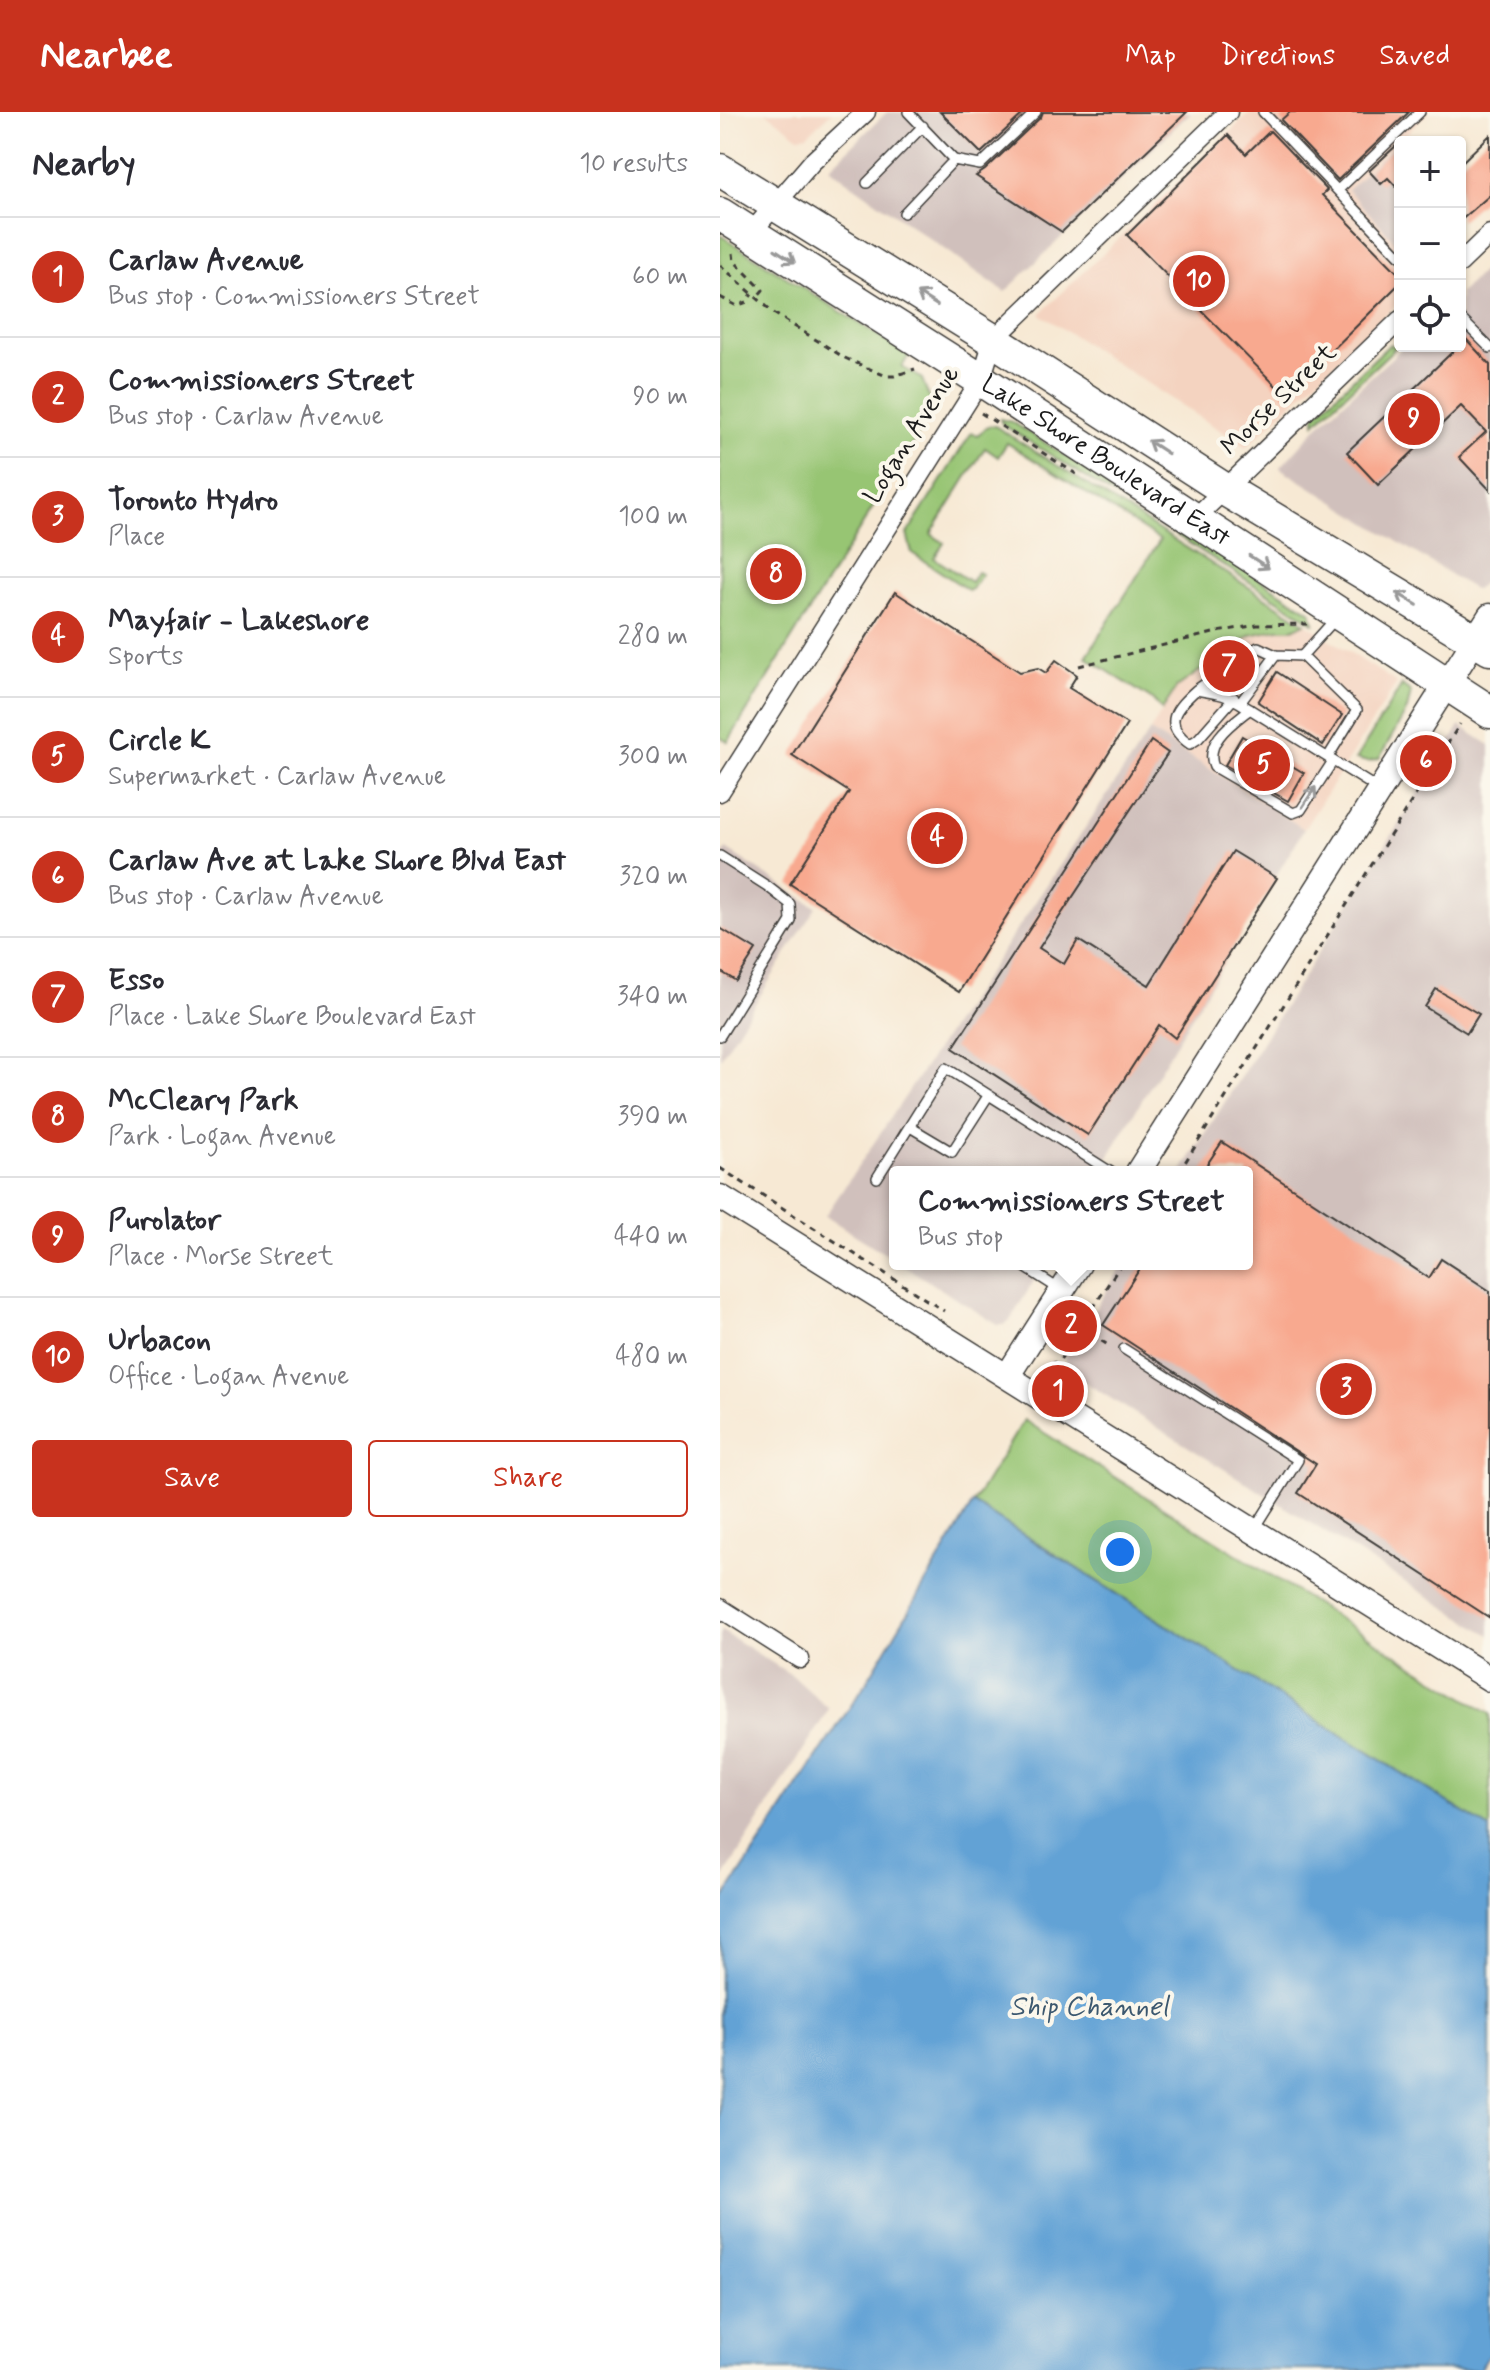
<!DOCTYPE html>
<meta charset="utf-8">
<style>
:root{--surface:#fff;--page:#f2f2f3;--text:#2b2b33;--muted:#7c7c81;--line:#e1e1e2;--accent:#c8321e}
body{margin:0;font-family:Mynerve,sans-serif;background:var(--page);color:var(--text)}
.controls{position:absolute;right:24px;top:24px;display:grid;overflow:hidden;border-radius:8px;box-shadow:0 2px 6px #0004}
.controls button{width:72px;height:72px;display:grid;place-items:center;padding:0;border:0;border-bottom:2px solid var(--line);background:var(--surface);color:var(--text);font:40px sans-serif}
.you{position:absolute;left:400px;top:1440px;width:28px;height:28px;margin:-20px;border:6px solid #fff;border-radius:50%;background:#1a73e8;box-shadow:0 0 0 12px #1a73e833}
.badge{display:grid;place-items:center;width:52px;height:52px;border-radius:50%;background:var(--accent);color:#fff;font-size:26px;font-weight:700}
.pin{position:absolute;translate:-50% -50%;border:4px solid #fff;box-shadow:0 2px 8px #0006}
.popup{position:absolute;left:169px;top:1054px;width:364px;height:104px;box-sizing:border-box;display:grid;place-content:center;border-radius:8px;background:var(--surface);filter:drop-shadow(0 2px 6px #0005);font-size:26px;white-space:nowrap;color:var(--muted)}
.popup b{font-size:30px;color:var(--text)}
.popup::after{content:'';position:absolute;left:50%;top:100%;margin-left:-16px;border:16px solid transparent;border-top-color:var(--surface)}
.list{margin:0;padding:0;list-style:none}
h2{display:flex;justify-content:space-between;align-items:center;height:104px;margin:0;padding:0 32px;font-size:34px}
h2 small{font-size:26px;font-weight:400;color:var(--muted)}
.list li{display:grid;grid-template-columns:52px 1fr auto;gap:24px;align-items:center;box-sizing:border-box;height:120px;padding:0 32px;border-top:2px solid var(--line)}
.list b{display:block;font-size:30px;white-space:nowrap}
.list p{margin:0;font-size:26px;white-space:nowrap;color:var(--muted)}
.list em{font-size:26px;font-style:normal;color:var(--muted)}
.actions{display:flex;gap:16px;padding:24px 32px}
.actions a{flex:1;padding:18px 0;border:2px solid var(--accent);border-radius:8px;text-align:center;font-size:28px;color:var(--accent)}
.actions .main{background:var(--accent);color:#fff}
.icon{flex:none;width:44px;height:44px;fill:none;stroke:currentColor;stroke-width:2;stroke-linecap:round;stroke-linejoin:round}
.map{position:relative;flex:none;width:770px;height:2258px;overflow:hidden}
header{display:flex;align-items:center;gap:48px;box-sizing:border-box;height:112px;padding:0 40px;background:var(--accent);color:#fff}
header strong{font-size:38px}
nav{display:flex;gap:44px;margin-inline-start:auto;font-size:28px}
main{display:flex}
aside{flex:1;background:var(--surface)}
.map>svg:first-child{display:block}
.built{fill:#f4d3c0}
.industrial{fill:#d0c0bc}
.green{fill:#97c573;stroke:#5a7048;stroke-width:2}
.water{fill:#62a2d5;stroke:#3f5f78;stroke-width:2}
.building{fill:#f8a98f}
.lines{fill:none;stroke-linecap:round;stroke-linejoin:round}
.lane-casing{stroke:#3d3b38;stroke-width:12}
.street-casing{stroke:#3d3b38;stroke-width:21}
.secondary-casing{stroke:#3d3b38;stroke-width:27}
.highway-casing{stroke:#3d3b38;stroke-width:35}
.path{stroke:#3d3b38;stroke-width:3;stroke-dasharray:6 6;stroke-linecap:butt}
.lane{stroke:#fff;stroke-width:9}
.street{stroke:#fff;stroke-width:18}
.secondary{stroke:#fff;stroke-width:24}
.highway{stroke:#fff;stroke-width:32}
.oneway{stroke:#999}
.labels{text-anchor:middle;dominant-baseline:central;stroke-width:8;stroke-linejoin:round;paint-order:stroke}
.street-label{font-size:26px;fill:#1c1c1c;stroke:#fbf7ec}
.water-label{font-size:28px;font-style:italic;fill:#3c586f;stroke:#fbf7ec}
</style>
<header>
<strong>Nearbee</strong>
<nav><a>Map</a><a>Directions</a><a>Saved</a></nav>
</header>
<main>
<aside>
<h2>Nearby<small>10 results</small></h2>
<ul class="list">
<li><span class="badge">1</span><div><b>Carlaw Avenue</b><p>Bus stop · Commissioners Street</p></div><em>60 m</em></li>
<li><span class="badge">2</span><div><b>Commissioners Street</b><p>Bus stop · Carlaw Avenue</p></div><em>90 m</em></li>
<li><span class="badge">3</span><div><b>Toronto Hydro</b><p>Place</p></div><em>100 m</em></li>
<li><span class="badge">4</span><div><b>Mayfair - Lakeshore</b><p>Sports</p></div><em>280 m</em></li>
<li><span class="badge">5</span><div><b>Circle K</b><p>Supermarket · Carlaw Avenue</p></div><em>300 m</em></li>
<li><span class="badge">6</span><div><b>Carlaw Ave at Lake Shore Blvd East</b><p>Bus stop · Carlaw Avenue</p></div><em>320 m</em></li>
<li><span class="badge">7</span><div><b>Esso</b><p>Place · Lake Shore Boulevard East</p></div><em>340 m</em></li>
<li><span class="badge">8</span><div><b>McCleary Park</b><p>Park · Logan Avenue</p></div><em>390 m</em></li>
<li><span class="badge">9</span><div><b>Purolator</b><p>Place · Morse Street</p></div><em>440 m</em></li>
<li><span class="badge">10</span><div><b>Urbacon</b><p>Office · Logan Avenue</p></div><em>480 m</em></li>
</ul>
<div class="actions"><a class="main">Save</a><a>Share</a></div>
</aside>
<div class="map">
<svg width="770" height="2258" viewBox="0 0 770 2258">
<rect width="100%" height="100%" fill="#fbf7ec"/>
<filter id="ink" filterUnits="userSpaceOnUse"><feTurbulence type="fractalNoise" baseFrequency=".0125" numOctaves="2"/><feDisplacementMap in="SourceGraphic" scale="16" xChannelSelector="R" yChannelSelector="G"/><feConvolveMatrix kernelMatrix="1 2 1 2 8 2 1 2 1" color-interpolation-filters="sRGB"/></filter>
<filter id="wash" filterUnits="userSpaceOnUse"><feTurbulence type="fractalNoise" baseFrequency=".006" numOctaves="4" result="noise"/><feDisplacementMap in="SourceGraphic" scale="32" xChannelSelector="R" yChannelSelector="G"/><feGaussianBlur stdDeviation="1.8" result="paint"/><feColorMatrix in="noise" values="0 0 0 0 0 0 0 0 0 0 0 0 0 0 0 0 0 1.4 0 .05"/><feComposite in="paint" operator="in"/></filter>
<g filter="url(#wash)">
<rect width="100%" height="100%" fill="#f7e9d4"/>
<path class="built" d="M46 0H112L87 23 79 25Z
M531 0H709L628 78 680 135V189L526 335 320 202Z
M585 511 677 571 584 717 430 619 457 575 531 523 558 517H573Z"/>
<path class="industrial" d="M167 0H471L285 180 109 56Z
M679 29 680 30V135L628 78Z
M770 152V464L755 478 560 356 596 316 684 234H740V181Z
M740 614 770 633V1523L350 1261 345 1246 403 1152H527V1060H461Z
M430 619 584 717 379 1060H175V1148L105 1104Z
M6 737 96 795 0 947V746Z
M181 1152H324L289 1210 284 1213H278Z
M0 1518 73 1564 109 1597 0 1771Z"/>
<path class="green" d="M0 123 189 243 182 255 202 267 209 285 218 290 8 630 0 625Z
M670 232 676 235 595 311V303Z
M280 307 292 310 591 500 594 511 282 312Z
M269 314H275L585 511 573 517H558L531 523 457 575 442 598 434 589 366 545 440 428 287 331 278 345 265 336 211 422 224 431 214 446 251 470 257 460 262 462 252 477 248 478 192 441 187 422 252 320 257 323Z
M682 573 691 580 687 598 659 647 647 650 636 647Z
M304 1308 770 1602V1717L253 1391Z"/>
<path class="water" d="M253 1391 770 1717V2241L760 2258H0V1792L146 1571Z"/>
<g id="blocks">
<path class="building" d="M220 0H305L261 41Z
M323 0H467L342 120 256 64 265 58 321 5Z
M570 0H689L618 68 561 8Z
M550 19 607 78 602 83 680 163V171L566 284 407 123 508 23 526 42Z
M770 23V83L740 109V52Z
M678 32 680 34V79L668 66 661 72 649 59Z
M746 227 770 253V378L739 345 766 320 741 294 658 373 627 340Z
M175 480 300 560 318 556 326 561 336 548 357 563 349 576 407 612 239 880 70 772 129 680 72 643Z
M521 533V547L531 548 533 552 497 574 499 563 494 560 488 561 485 557Z
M557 560 622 603 603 633 538 590Z
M522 624 584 661 568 689 505 653Z
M431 629 448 641 319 836 344 852 358 828 429 873 513 739 557 766 455 926 439 913 368 1023 233 936Z
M0 816 36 838 16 869 0 859Z
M716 877 759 902 747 921 705 895Z
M502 1030 709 1166 721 1147 770 1179V1506L578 1381 596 1352 383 1213 423 1152H527V1060H482Z"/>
</g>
</g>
<g filter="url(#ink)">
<use href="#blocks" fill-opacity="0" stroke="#3d3b38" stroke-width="2"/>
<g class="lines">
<defs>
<path id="lane" d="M543 0 680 144
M234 48 260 53 316 0
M147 71 203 14
M618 78 700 0
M184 101 234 48 188 0
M740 206 770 236
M527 542 538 535 556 543
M582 544 637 598 608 645
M476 578 492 567
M514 586 478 627 470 632C441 612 456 596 476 578 493 581 506 582 520 591 567 620 613 649 660 678
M520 591 556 543 582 544 617 505
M530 597C514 610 483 630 494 655L573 701 581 698 613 649
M0 744 47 774 70 792 71 809 0 924
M190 1015 232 1040 268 984
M157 1066 226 956 391 1060
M300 1152 342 1179
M404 1237 492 1293
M498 1297 578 1348 534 1418"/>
<path id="street" d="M30 122 92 50 146 0
M740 151 770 122
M474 407 680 208
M0 680 261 268 273 228 508 0
M0 1496 80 1547"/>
<path id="secondary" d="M418 1060 770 504
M0 1085 770 1567
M288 1263 359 1152"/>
<g id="highway">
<path d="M0 58 273 228 504 377 770 537"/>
<path id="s1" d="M0 102 261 268 770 600"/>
</g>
</defs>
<use href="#lane" class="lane-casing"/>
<use href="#street" class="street-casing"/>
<use href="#secondary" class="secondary-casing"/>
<use href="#highway" class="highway-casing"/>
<path class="path" d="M13 141 14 149 43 178 36 186
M0 153 55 202 125 246 166 264H174L195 257
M0 185 17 194 27 190 32 182
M261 301 356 362
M359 554 497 520 537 513 587 512
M0 1056 224 1199
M459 1060 740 612
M361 1216 391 1235
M322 1261 326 1255 340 1248 401 1152"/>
<use href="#lane" class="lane"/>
<use href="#street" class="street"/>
<use href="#secondary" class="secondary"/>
<use href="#highway" class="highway"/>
</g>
<defs><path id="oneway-shaft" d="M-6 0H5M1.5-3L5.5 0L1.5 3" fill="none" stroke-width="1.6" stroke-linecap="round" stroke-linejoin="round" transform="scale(2)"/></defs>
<g class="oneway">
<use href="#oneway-shaft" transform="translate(65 144) rotate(33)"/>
<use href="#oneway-shaft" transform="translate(207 187) rotate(-148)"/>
<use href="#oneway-shaft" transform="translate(438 335) rotate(-147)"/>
<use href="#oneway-shaft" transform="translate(539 450) rotate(33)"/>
<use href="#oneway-shaft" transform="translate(687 487) rotate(-149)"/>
<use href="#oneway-shaft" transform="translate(589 685) rotate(-57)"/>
</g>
</g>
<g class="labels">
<g class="street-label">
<text transform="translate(559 288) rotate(-44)">Morse Street</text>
<text transform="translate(192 323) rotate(-58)">Logan Avenue</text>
<text stroke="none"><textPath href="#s1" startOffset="458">Lake Shore Boulevard East</textPath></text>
</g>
<g class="water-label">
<text x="369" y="1895">Ship Channel</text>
</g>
</g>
</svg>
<div class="controls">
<button>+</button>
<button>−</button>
<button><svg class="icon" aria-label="locate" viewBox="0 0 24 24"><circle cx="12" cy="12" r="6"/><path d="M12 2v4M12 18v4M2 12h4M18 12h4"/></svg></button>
</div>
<div class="you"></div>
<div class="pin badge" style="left:338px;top:1279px">1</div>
<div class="pin badge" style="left:351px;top:1214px">2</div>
<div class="popup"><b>Commissioners Street</b>Bus stop</div>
<div class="pin badge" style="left:626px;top:1277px">3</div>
<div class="pin badge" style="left:217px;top:726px">4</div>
<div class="pin badge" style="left:544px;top:653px">5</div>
<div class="pin badge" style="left:706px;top:649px">6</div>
<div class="pin badge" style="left:509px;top:554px">7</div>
<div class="pin badge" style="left:56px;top:462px">8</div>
<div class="pin badge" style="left:694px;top:307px">9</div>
<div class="pin badge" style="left:479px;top:169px">10</div>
</div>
</main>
